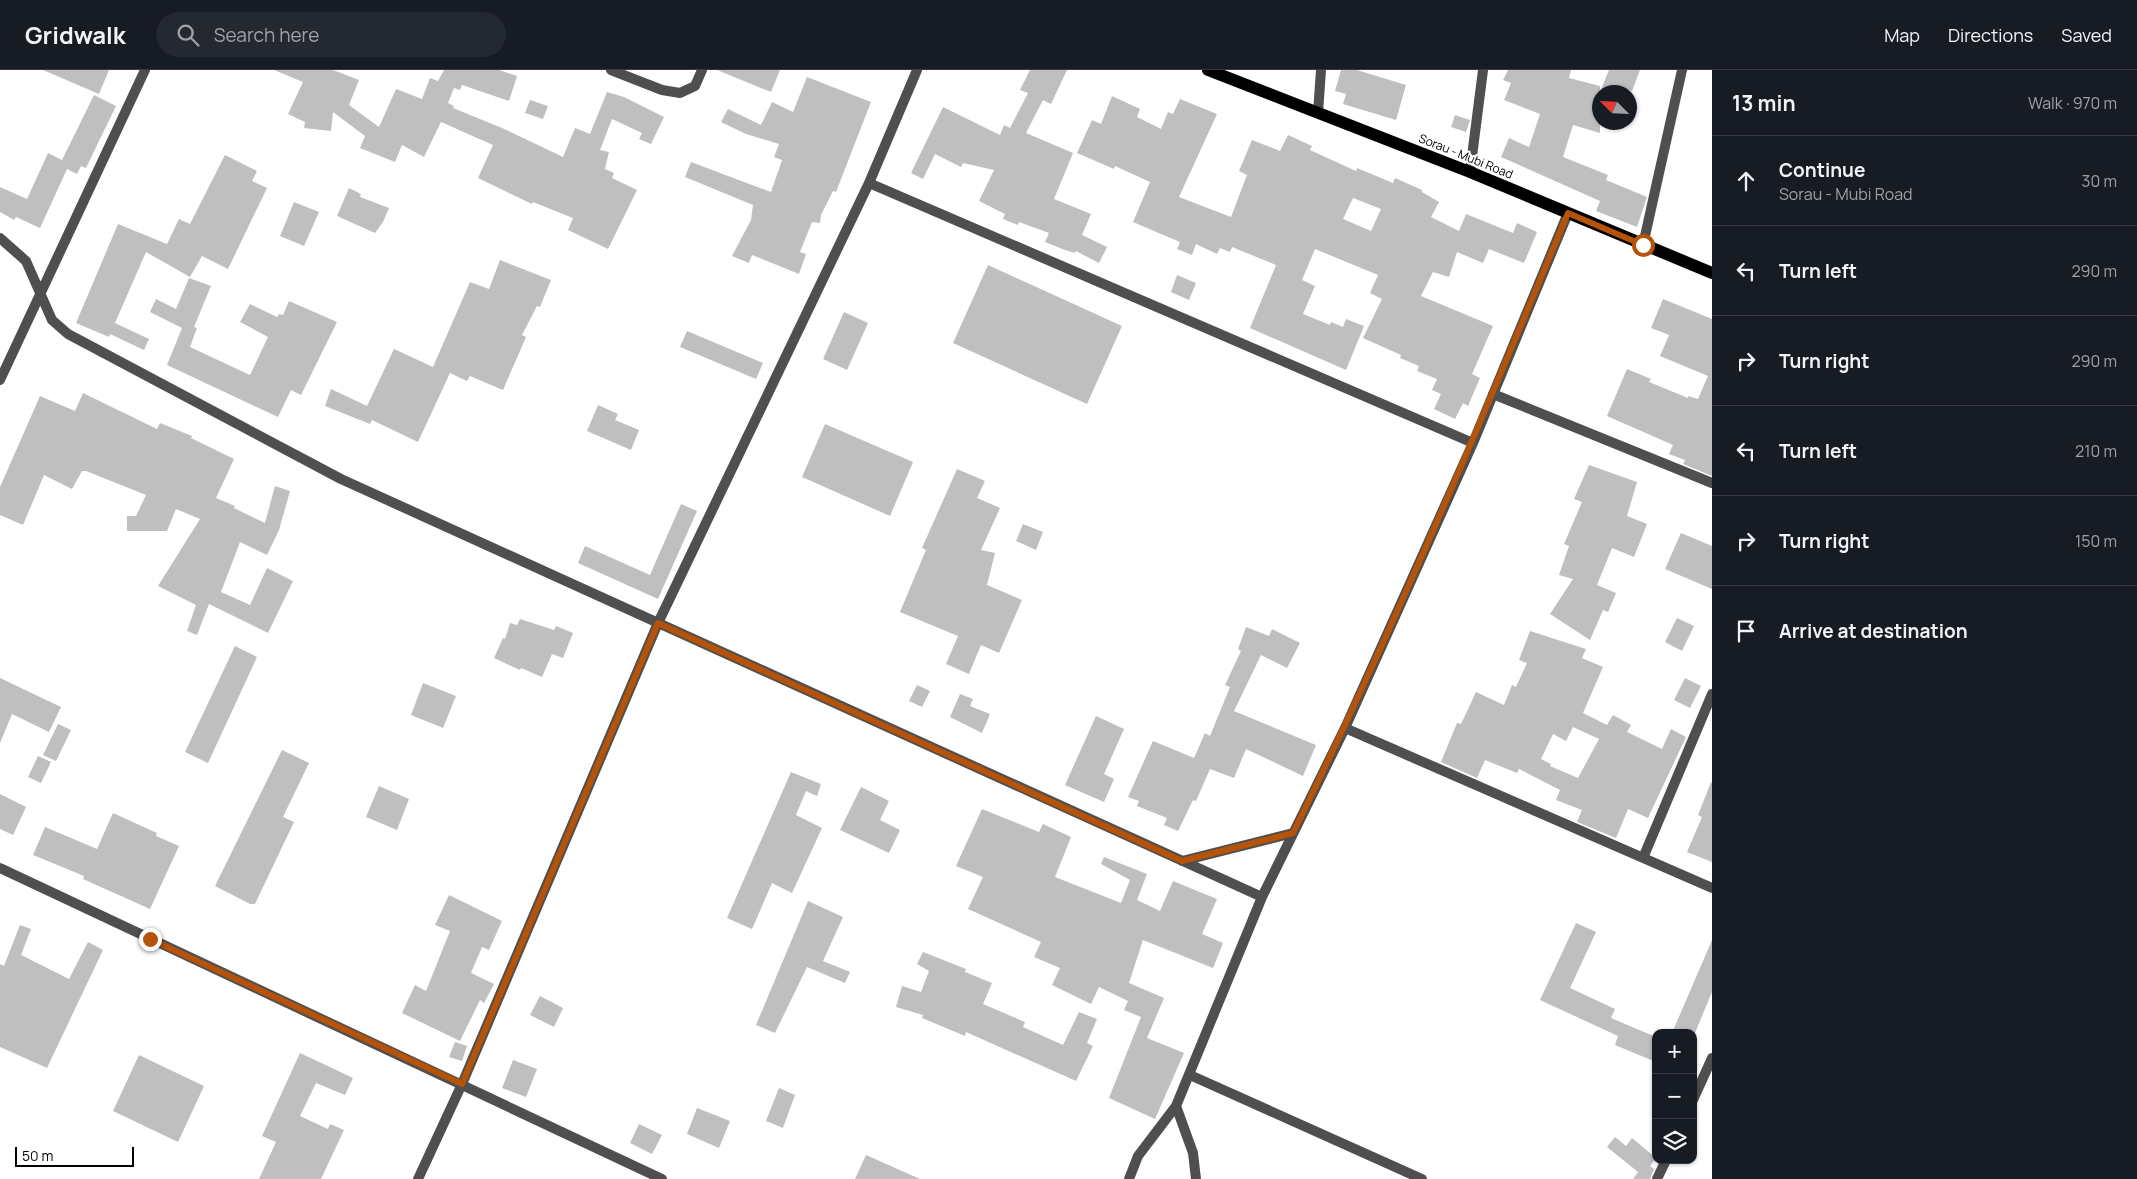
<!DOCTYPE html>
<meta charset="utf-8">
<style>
:root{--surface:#171b24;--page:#242831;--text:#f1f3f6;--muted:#9ea1a6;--line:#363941}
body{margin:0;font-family:Manrope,sans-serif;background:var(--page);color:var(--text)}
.controls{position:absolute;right:15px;bottom:15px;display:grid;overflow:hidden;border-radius:10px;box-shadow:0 1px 4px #0004}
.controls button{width:45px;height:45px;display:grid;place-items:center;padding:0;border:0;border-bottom:1px solid var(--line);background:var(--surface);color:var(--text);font:25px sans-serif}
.compass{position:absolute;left:1592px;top:15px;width:45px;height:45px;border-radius:50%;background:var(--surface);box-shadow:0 1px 4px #0004;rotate:294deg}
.scale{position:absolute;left:15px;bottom:12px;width:119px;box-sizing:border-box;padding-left:5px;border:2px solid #000;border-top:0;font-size:14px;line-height:18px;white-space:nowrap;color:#000;-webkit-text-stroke:4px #fff;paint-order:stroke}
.stop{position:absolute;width:15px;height:15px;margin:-11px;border:4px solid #b45309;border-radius:50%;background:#fff}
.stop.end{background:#b45309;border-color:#fff;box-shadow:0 1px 5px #0008}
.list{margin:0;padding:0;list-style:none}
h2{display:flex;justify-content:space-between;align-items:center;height:65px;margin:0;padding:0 20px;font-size:21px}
h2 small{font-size:16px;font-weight:400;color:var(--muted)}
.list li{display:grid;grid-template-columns:32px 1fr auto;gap:15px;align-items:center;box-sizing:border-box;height:90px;padding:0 20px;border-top:1px solid var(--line)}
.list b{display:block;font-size:19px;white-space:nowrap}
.list p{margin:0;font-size:16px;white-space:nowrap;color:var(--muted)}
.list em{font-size:16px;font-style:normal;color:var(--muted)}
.icon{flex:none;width:28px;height:28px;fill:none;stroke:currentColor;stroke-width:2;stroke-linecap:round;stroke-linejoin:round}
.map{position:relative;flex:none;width:1712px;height:1109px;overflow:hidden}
header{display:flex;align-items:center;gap:30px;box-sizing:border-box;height:70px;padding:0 25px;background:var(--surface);border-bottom:1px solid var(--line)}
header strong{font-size:24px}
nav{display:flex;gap:28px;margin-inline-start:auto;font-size:18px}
.search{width:350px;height:45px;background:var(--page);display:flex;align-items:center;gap:12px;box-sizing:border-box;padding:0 18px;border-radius:28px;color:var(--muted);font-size:19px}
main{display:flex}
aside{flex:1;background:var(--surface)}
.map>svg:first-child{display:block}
.building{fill:#bfbfbf;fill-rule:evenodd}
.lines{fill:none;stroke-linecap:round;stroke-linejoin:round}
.minor{stroke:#4f4f4f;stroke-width:10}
.primary{stroke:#000;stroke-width:12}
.route{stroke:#b45309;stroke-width:6}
.labels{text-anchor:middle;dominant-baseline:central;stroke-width:4;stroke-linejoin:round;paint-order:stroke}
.street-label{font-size:12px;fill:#000;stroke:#fff}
</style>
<header>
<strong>Gridwalk</strong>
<div class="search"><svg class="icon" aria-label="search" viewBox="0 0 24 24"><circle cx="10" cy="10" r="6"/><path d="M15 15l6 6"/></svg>Search here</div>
<nav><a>Map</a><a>Directions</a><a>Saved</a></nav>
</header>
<main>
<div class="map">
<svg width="1712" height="1109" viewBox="0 0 1712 1109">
<rect width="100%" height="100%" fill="#fff"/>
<path class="building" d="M43 0H109L99 24Z
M274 0H333L359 10 349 35 379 57 396 19 422 29 430 8 438 11 444 0H499L517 6 509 31 462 15 460 20 454 18 448 33 454 36 453 38 502 58 563 87 575 58 590 64 607 22 624 27 664 47 651 74 639 69 642 63 612 49 600 80 609 82 605 99 614 103 612 108 637 120 608 179 568 160 573 148 533 132 532 134 478 108 493 75 441 52 424 87 402 75 395 92 360 78 365 66 333 42 331 61 304 58 305 52 288 44 303 12Z
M717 0H780L771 22Z
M1030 0H1067L1051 34 1043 30 1026 63 1073 83 1054 129 1091 144 1082 165 1107 177 1099 193 1076 181 1075 183 1065 180 1045 172 1049 163 1019 152 1018 155 1003 149 1005 144 979 131 994 100 963 93 961 97 935 84 923 109 911 103 943 37 1000 65 1004 55 1010 58 1028 23 1020 20Z
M1341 0H1357L1406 15 1396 50 1343 34 1346 24 1335 21Z
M1508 0H1571L1569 8 1600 16V63L1573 55 1563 87 1608 105 1606 110 1647 127 1637 157 1596 141 1600 131 1501 87 1509 68 1529 77 1540 44 1504 30 1511 13 1503 10Z
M1609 0H1640L1632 21 1621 17 1619 22H1600Z
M807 7 871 32 836 122 833 121 821 145 820 153 812 152 800 182 806 184 799 204 752 185 749 193 732 186 751 150 753 135 685 107 691 92 771 122 782 90 774 87 779 74 746 64 721 52 728 39 761 55 772 32 793 42Z
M94 25 116 36 86 98 81 96 77 104 67 99 40 158 16 147 14 150 0 142V117L27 129 48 83 62 90Z
M1112 26 1140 39 1137 47 1161 59 1168 42 1173 44 1180 29 1217 44 1179 127 1231 147 1247 105 1239 101 1252 70 1280 81 1288 65 1312 76 1310 80 1356 101 1357 98 1393 113 1395 108 1422 120V122L1439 132 1431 147 1459 161 1466 144 1513 163 1517 153 1537 162 1524 193 1489 179 1483 193 1457 182 1449 207 1433 202 1421 226 1493 256 1472 304 1480 308 1468 336 1463 333 1455 349 1434 339 1441 324 1432 320 1437 309 1417 301 1419 296 1400 288 1401 285 1363 268 1382 229 1370 223 1378 205 1315 179 1302 210 1315 216 1303 244 1330 255 1331 252 1343 257 1346 249 1364 256 1346 300 1250 258 1276 195 1232 177 1230 182 1220 178 1217 184 1196 174 1192 185 1177 179 1180 172 1133 152 1150 112 1115 96 1114 99 1077 83 1092 50 1101 54ZM1353 128 1381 139 1371 161 1343 149Z
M530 30 548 36 543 49 525 43Z
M1455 45 1470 50 1466 62 1451 57Z
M225 85 257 101 252 111 267 118 228 199 202 186 190 207 146 182 115 253 149 269 144 280 110 264 109 267 76 253 118 154 167 174 179 149 190 154Z
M349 118 361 124 360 127 389 138 383 152 375 163 337 146Z
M294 132 319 142 304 176 280 166Z
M500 190 551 210 540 237 537 236 522 265 526 267 503 320 470 306 467 311 450 303 418 372 372 350 370 354 325 336 331 319 367 336 394 279 433 297 470 212 489 219Z
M988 195 1122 256 1087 334 953 273Z
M1177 205 1196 213 1189 230 1171 222Z
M189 208 211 216 194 257 197 258 190 277 250 305 268 267 240 252 250 234 277 247 279 244 283 245 289 231 337 252 301 325 291 320 278 347 167 295 182 258 150 242 156 229 176 239Z
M1663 229 1712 249V406L1683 394 1685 390 1669 384 1673 375 1607 346 1627 299 1651 309 1649 312 1688 328V326L1698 329 1708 306 1660 286 1669 265 1651 258Z
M844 242 868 253 847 300 823 289Z
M687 261 763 293 756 309 680 277Z
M83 323 157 359 160 353 192 366 191 368 234 389 216 428 235 436 234 438 265 453 275 416 290 421 279 460 267 485 240 472 221 522 250 535 267 498 293 511 268 563 209 534 197 565 187 561 196 535 158 516 200 449 176 439 167 461H127V446H136L146 425 86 401H82L72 419 44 405 23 455 0 445V417L40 326 75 341Z
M598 335 618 344 615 350 639 360 631 380 587 361Z
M825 354 913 392 890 446 802 407Z
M1589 395 1637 412 1627 446 1647 454 1634 487 1612 478 1597 515 1616 523 1608 542 1603 540 1590 570 1550 544 1573 509 1559 505 1569 476 1564 474 1582 432 1574 429Z
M957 399 985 411 977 428 1000 438 981 480 995 483 987 515 1022 530 999 583 981 575 969 604 946 594 958 566 900 542 926 480 922 478Z
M681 434 697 441 658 529 578 493 585 476 650 505Z
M1023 454 1043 462 1036 480 1016 471Z
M1681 463 1712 476V519L1665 499Z
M1677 548 1694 556 1682 581 1665 572Z
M520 549 554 560 556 556 573 563 563 588 552 584 542 607 521 598 520 600 494 588 503 568 505 569 510 553 517 555Z
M1246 557 1269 566 1272 559 1300 573 1287 598 1261 585 1234 641 1316 675 1303 706 1246 679 1234 708 1210 699 1196 731 1193 730 1178 761 1164 755 1167 748 1137 736 1139 731 1128 727 1153 671 1194 688 1205 663 1210 666 1230 617 1225 615 1241 581 1238 579Z
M1530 561 1586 579 1582 588 1603 597 1583 643 1607 655 1613 645 1631 655 1627 662 1662 679 1671 659 1686 667 1648 748 1628 739 1616 768 1577 752 1582 740 1556 730 1560 720 1519 699 1517 703 1485 690 1477 708 1441 692 1457 653 1461 654 1476 622 1504 635 1512 615 1516 617 1527 593 1519 590ZM1573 657 1599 669 1578 708 1550 696 1551 694 1541 689 1553 664 1566 671Z
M235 576 257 587 208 693 185 682Z
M0 608 61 637 49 662 12 644 0 673Z
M1685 608 1701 616 1690 638 1674 630Z
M423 613 456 626 443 658 411 645Z
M917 615 930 621 922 637 909 631Z
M960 624 973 629 970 636 990 644 982 663 950 647Z
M1096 646 1124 659 1104 704 1114 709 1104 732 1065 715Z
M58 654 71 660 56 691 43 685Z
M282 680 309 693 283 747 294 752 255 834H250L215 816Z
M38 686 51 692 41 713 28 707Z
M791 702 821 714 817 726 806 721 796 745 822 758 792 823 772 813 752 859 727 848Z
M1711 712 1712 713V792L1687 782 1702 747 1698 745Z
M379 716 409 729 397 760 366 747Z
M861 717 889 731 880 750 900 760 889 783 840 760Z
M0 724 26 737 13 765 0 759Z
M982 739 1039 762 1043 754 1071 767 1055 807 1121 833 1130 810 1101 794 1104 787 1147 804 1137 830 1160 841 1173 811 1217 829 1202 864 1223 873 1213 898 1143 870 1129 913 1164 928 1147 968 1184 983 1155 1049 1109 1028 1141 947 1124 940 1128 931 1099 917 1091 934 1052 915 1060 898 1034 887 1041 872 968 839 983 807 956 796Z
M113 743 157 763 156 766 179 776 150 839 83 809 84 806 33 785 45 757 97 779Z
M449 825 502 851 489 880 482 877 471 903 494 914 484 933 480 930 460 971 402 943 415 915 426 921 450 861 435 855Z
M808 831 843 847 823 891 850 902 845 913 807 897 775 963 756 955Z
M1576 853 1596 862 1570 918 1615 939 1611 948 1656 967V992L1615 975 1618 966 1540 930Z
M20 855 31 859 21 885 69 909 88 872 103 880 47 998 0 977V894L4 896Z
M1712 870V922L1695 963H1672Z
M923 882 966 899 965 902 992 913 983 934 1025 952 1023 957 1063 975 1079 942 1097 949 1087 973 1093 976 1076 1011 966 962 965 966 922 948 923 945 896 937 902 916 921 922 929 901 917 894Z
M540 926 563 938 554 957 530 945Z
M455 972 467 976 462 991 449 987Z
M300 983 353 1008 345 1025 316 1013 300 1046 328 1059 330 1054 344 1060 321 1109H259L276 1072 262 1066Z
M139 985 204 1016 178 1072 113 1041Z
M513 990 537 999 526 1027 502 1018Z
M779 1018 795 1025 783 1058 766 1051Z
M697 1038 730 1051 719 1078 687 1064Z
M639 1054 662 1065 652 1084 630 1073Z
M1615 1067 1626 1076 1632 1068 1656 1088 1650 1096 1654 1099 1650 1109H1633L1638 1102 1607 1077Z
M866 1085 920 1109H855Z"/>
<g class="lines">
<path class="minor" d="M611 0 662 20 680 23 695 16 702 0
M1318 43 1321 0
M1470 102 1483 0
M869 113 1473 373
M0 168 26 191 52 250 68 264 341 409 1262 827
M1643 175 1682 0
M0 310 145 0
M1493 324 1712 413
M1345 658 1712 818
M1643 788 1712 624
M1182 791 1293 763
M0 798 662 1109
M1190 1005 1422 1109
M1693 1030 1712 988
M1176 1036 1193 1083 1196 1109
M418 1109 462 1014 658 553 869 113 917 0
M1129 1109 1138 1086 1176 1036 1262 827 1345 658 1473 373 1568 143
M1657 1109 1666 1090"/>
<path class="primary" d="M1208 0 1470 102 1712 203"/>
</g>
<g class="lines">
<path class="route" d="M150 869 462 1014 658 553 1182 791 1293 763C1393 560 1481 352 1568 143L1643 175"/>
</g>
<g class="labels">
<g class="street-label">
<text transform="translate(1466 86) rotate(22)">Sorau - Mubi Road</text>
</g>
</g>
</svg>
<div class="controls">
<button>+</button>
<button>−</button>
<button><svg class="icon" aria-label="layers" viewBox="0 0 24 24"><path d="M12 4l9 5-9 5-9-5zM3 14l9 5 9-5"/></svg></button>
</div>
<svg class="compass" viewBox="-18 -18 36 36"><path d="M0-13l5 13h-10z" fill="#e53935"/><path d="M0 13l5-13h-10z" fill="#9ea1a6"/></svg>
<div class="scale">50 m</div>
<div class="stop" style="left:1643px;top:175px"></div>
<div class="stop end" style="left:150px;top:869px"></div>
</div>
<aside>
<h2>13 min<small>Walk · 970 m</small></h2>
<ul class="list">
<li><svg class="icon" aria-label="ahead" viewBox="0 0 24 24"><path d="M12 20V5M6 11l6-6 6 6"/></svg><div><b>Continue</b><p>Sorau - Mubi Road</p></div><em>30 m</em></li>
<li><svg class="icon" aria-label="left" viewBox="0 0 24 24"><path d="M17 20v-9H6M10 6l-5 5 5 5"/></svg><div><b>Turn left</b></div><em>290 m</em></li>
<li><svg class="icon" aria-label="right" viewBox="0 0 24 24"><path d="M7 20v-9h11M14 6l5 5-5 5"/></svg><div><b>Turn right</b></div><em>290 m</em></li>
<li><svg class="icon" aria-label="left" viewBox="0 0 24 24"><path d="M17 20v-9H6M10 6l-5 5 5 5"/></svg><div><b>Turn left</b></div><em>210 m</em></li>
<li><svg class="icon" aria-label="right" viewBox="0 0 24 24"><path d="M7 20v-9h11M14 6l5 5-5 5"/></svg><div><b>Turn right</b></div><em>150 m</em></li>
<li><svg class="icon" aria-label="arrive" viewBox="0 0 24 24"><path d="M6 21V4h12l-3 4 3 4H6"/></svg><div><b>Arrive at destination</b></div></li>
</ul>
</aside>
</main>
